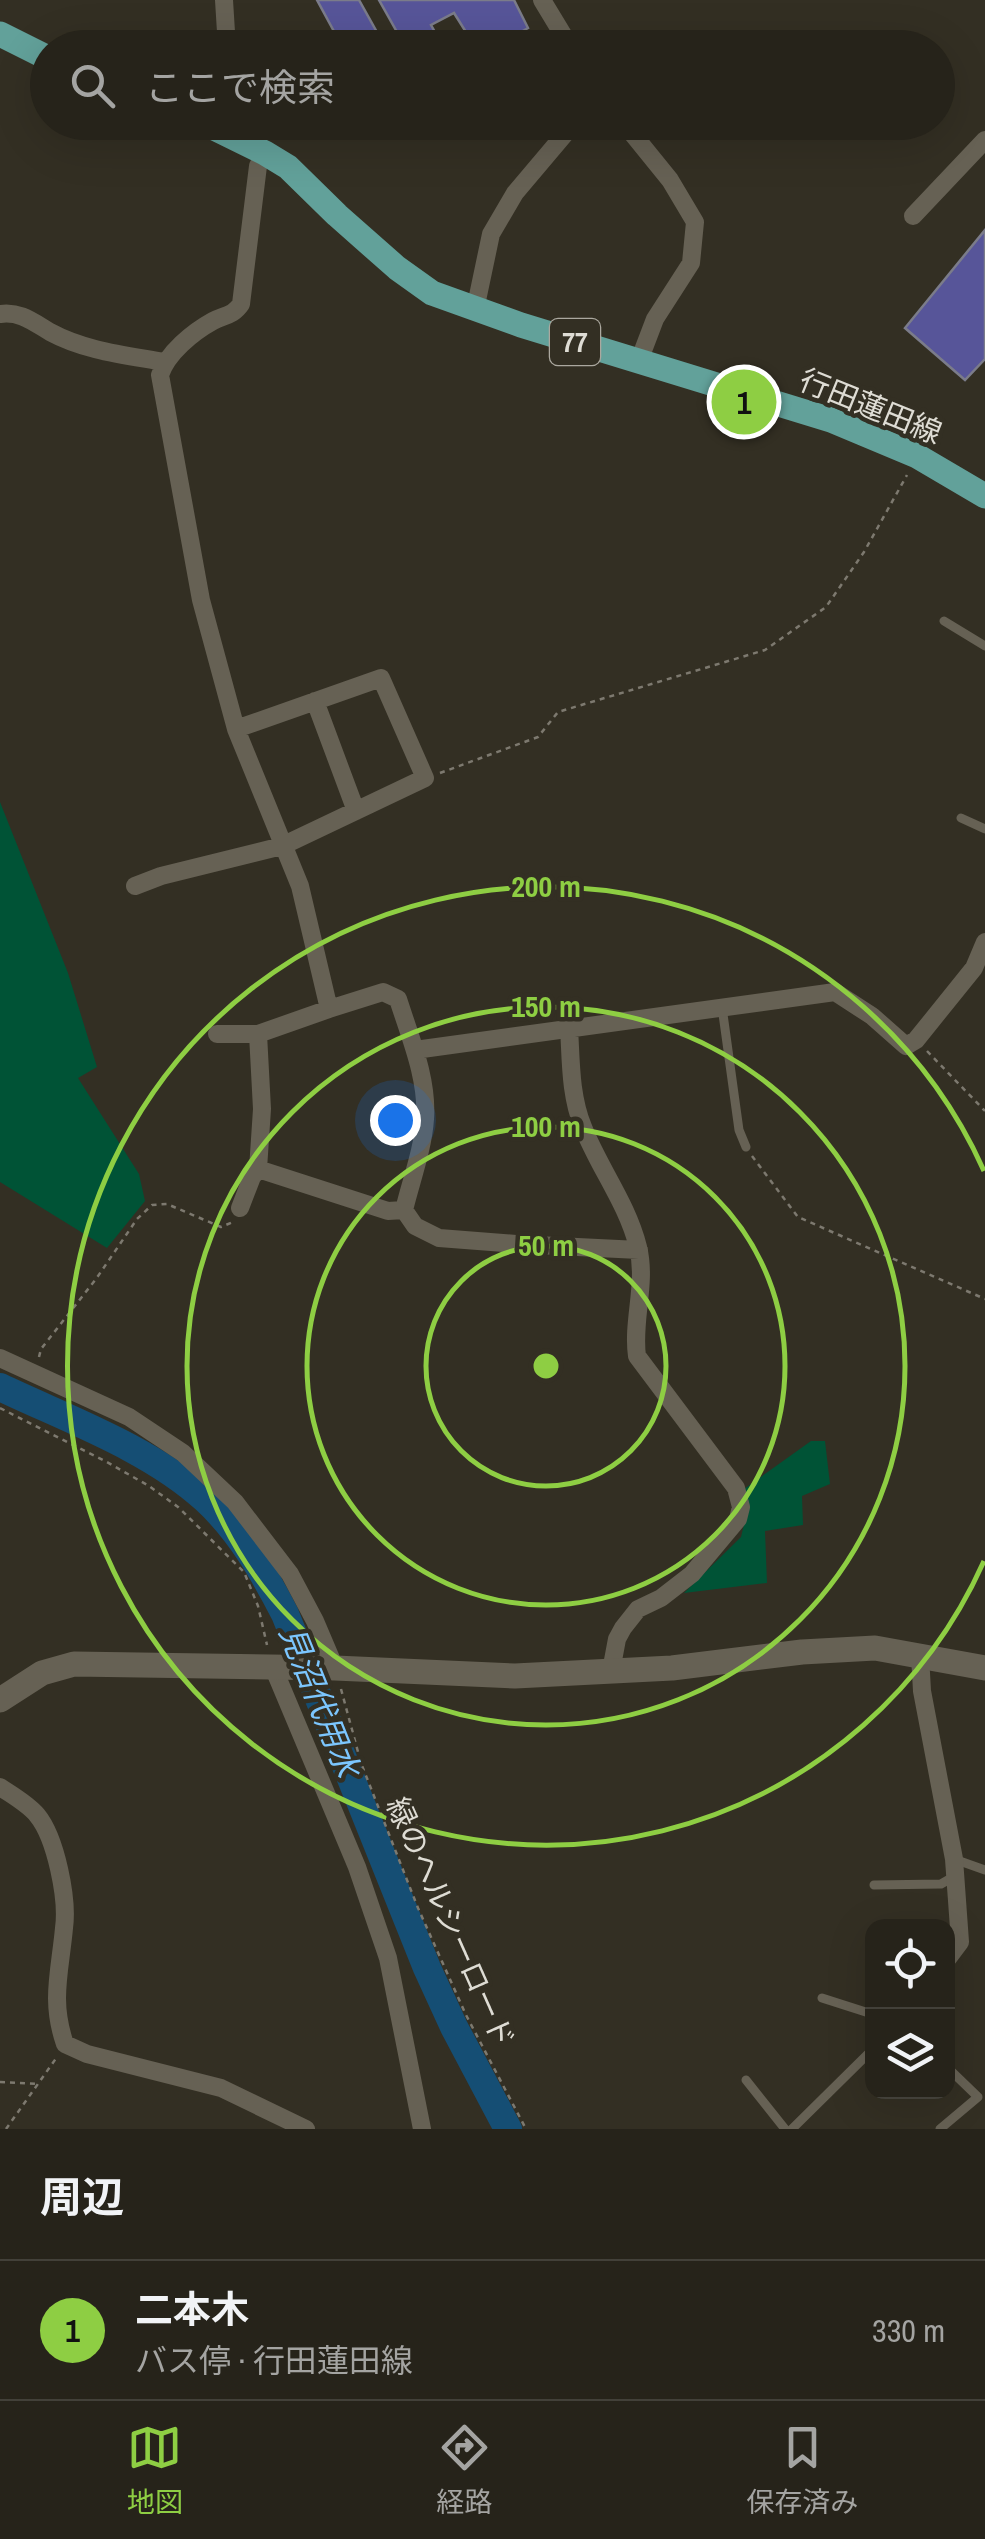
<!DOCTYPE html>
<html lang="ja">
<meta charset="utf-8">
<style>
:root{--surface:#26231a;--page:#2e2b23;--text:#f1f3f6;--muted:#a4a4a2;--line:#424039;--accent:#8ece43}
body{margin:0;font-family:"Archivo Narrow","Noto Sans JP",sans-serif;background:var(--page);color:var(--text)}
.controls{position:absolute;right:30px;bottom:30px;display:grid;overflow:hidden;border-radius:20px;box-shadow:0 10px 40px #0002}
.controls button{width:90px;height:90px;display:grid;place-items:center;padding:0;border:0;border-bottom:2px solid var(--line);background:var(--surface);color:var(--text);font:50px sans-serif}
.you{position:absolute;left:395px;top:1120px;width:35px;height:35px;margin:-25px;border:8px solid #fff;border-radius:50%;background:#1a73e8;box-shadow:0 0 0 15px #1a73e833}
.badge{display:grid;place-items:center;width:65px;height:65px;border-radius:50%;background:var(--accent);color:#111;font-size:32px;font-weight:700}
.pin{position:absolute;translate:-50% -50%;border:5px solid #fff;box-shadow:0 2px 10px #0006}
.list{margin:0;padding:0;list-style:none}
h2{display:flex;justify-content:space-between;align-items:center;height:130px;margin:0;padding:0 40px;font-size:42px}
h2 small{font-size:32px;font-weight:400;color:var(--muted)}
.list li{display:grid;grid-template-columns:65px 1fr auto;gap:30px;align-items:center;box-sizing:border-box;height:140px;padding:0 40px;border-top:2px solid var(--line)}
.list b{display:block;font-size:38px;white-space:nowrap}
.list p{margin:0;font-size:32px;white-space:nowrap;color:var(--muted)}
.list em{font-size:32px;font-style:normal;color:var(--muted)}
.icon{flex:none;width:55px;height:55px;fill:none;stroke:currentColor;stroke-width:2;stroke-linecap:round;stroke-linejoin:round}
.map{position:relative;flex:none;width:985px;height:2129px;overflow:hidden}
.search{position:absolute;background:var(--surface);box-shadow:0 10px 40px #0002;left:30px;right:30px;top:30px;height:110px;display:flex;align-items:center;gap:25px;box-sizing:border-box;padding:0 35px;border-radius:55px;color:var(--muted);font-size:38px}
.sheet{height:270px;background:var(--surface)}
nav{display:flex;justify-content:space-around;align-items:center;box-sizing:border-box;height:140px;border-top:2px solid var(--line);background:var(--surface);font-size:28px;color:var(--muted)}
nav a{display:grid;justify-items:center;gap:5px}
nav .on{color:var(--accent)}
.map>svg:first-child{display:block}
.green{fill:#005336}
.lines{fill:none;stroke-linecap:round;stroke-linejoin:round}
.river{stroke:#154e74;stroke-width:28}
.building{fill:#575599;stroke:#7b7c8a;stroke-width:2.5}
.path{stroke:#7d796f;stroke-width:2.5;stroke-dasharray:5 5;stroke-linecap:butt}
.lane{stroke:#666154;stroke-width:9}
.street{stroke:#666154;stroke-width:18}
.secondary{stroke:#666154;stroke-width:25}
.primary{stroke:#62a19a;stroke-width:25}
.ring{fill:none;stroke:#8ece43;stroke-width:5}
.labels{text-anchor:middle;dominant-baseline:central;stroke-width:9;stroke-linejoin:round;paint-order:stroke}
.shield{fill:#332f23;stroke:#aba89f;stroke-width:2.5}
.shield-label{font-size:28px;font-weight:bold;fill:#dedcd4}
.street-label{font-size:30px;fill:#dedcd4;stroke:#332f23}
.water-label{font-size:32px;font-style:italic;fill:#7cc6fe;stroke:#332f23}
.centre{fill:#8ece43;stroke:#332f23;stroke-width:5}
.ring-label{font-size:30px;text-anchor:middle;font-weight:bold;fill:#8ece43;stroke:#332f23;stroke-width:9;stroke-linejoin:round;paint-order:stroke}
</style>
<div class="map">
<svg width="985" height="2129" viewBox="0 0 985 2129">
<rect width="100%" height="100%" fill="#332f23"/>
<path class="green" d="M0 802 68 973 97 1067 78 1078 139 1174 145 1201 107 1248 0 1182Z
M811 1441H825L830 1484 802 1496 803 1525 765 1531 767 1583 684 1593 741 1537 748 1508 744 1489Z"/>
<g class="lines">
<path class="river" d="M0 1387C67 1419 149 1448 205 1499 239 1530 264 1573 285 1614L427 1968 454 2027 508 2129"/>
</g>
<path class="building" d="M317 0H359L383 43 374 48H343Z
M379 0H514L528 28 493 48H476L454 13 431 25 444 48H406Z
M985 230V359L965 380 905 328Z"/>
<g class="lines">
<path class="path" d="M440 773 538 737 558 712 765 650 826 607 864 552 907 475
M927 1051 985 1111
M752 1156 798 1217 985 1299
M39 1357 41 1349 96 1279 137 1219 152 1205 167 1204 221 1227 233 1222
M0 1408 105 1461 149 1486 178 1507 244 1572 258 1606 267 1645
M341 1689 361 1763 418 1908 466 2015 526 2129
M0 2082 38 2084
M6 2129 57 2057"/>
<path class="lane" d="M944 621 985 646
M961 818 985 829
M722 1007 739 1130 746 1147
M954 1859 985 1870
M874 1885 941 1884 955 1876
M822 1998 872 2014
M746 2080 785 2129
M792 2129 872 2050
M940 2129 978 2097 948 2068"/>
<path class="street" d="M224 0 227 48
M542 0 571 48
M623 122 670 180 695 222 691 263 655 319 639 361
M265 153 258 166 241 304C233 316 224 315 213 321 193 332 167 353 160 375L201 600 236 729 300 886 329 1009 383 992 398 999C410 1037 428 1079 425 1119 423 1149 411 1181 404 1210
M913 216 985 140
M475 310 491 234 515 193 575 122
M0 314C20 311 33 322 50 332 85 351 125 355 164 362
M315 701 356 811
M135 886 161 876 282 846 425 778 381 678 236 729
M329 1009 258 1034 262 1109 258 1169 388 1211 404 1210 415 1226 439 1238 516 1244 639 1250
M569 1027C571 1061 570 1095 583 1127 599 1168 627 1203 638 1247 647 1284 632 1320 637 1356L736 1488 741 1507 738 1519 692 1574 661 1598 638 1609 623 1628 617 1639 611 1671
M217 1034H258
M415 1050 835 992 872 1016 906 1046 916 1040 974 968 985 942
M240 1208 252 1177 258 1169
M0 1358 129 1417 183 1453 235 1502 290 1574 315 1621 335 1668
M920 1655 922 1691 954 1859 960 1942 948 1958
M273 1667 357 1867 388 1958 422 2129
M0 1787C12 1795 28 1804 37 1815 56 1838 68 1899 64 1928 60 1972 50 2001 65 2044L87 2054 221 2088 306 2129"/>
<path class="secondary" d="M0 1700 42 1673 74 1664 335 1668 515 1676 672 1668 802 1652 875 1648 985 1668"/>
<path class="primary" d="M0 34 48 58
M202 122 265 153 288 167 337 215 397 268 432 293 521 325 831 420 917 456 985 496"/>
</g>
<g class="ring">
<circle cx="546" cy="1366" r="120"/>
<circle cx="546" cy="1366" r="239"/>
<circle cx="546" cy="1366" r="359"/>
<path d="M984 1561A479 479 0 1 1 984 1171"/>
</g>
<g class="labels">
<rect class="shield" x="550" y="319" width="50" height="46" rx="8"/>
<g class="shield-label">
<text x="575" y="342">77</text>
</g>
<g class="street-label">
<text transform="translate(871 406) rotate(22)">行田蓮田線</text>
<text transform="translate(451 1922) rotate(66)">緑のヘルシーロード</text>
</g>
<g class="water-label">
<text transform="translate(320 1701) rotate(68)">見沼代用水</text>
</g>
</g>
<circle cx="546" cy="1366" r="15" class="centre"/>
<g class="ring-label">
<text x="546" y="897">200 m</text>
<text x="546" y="1017">150 m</text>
<text x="546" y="1137">100 m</text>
<text x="546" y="1256">50 m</text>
</g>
</svg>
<div class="controls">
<button><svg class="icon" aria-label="locate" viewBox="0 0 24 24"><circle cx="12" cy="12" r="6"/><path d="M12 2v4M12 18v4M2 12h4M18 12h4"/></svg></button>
<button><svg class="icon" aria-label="layers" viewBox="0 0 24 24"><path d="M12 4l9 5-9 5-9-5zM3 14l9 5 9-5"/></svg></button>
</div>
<div class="you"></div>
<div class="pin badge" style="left:744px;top:402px">1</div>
<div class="search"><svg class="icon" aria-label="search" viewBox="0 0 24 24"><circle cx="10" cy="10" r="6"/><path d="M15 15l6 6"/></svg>ここで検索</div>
</div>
<section class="sheet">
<h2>周辺<small></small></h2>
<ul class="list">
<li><span class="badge">1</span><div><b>二本木</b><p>バス停 · 行田蓮田線</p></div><em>330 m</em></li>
</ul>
</section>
<nav>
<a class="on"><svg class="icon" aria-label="map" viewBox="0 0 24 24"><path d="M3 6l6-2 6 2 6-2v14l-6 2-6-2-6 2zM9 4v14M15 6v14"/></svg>地図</a>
<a><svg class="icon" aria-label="directions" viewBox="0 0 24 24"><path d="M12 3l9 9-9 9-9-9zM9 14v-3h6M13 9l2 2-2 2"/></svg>経路</a>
<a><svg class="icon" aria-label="saved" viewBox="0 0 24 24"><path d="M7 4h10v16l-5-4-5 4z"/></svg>保存済み</a>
</nav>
